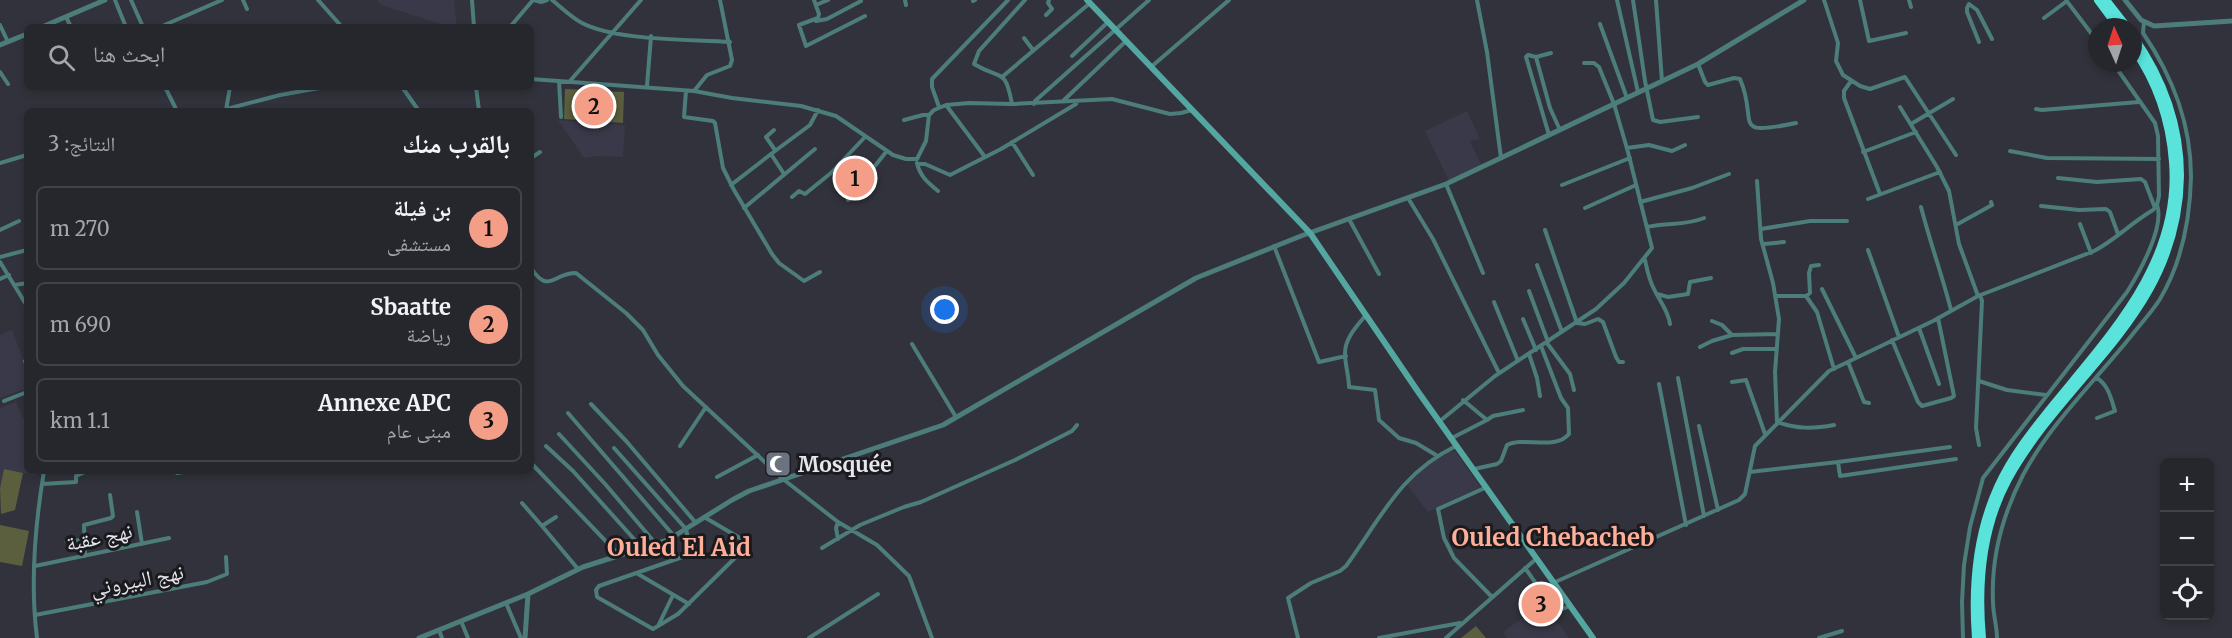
<!DOCTYPE html>
<html lang="ar">
<meta charset="utf-8">
<style>
:root{--surface:#26262d;--page:#2e2e35;--text:#f1f3f6;--muted:#a4a5aa;--line:#424349;--accent:#f49e87}
body{margin:0;font-family:Merriweather,"Noto Naskh Arabic",serif;background:var(--page);color:var(--text);direction:rtl}
.controls{position:absolute;right:18px;bottom:18px;display:grid;overflow:hidden;border-radius:9px;box-shadow:0 3px 9px #0003}
.controls button{width:54px;height:54px;display:grid;place-items:center;padding:0;border:0;border-bottom:2px solid var(--line);background:var(--surface);color:var(--text);font:30px sans-serif}
.compass{position:absolute;left:2088px;top:18px;width:54px;height:54px;border-radius:50%;background:var(--surface);box-shadow:0 3px 9px #0003;rotate:357deg}
.you{position:absolute;left:945px;top:310px;width:21px;height:21px;margin:-15px;border:4px solid #fff;border-radius:50%;background:#1a73e8;box-shadow:0 0 0 9px #1a73e833}
.badge{display:grid;place-items:center;width:39px;height:39px;border-radius:50%;background:var(--accent);color:#111;font-size:20px;font-weight:700}
.pin{position:absolute;translate:-50% -50%;border:3px solid #fff;box-shadow:0 2px 6px #0006}
.list{margin:0;padding:0;list-style:none}
h2{display:flex;justify-content:space-between;align-items:center;height:78px;margin:0;padding:0 24px;font-size:26px}
h2 small{font-size:20px;font-weight:400;color:var(--muted)}
.list li{display:grid;grid-template-columns:39px 1fr auto;gap:18px;align-items:center;box-sizing:border-box;height:84px;margin:0 12px 12px;padding:0 12px;border:2px solid var(--line);border-radius:9px}
.list b{display:block;font-size:22px;white-space:nowrap}
.list p{margin:0;font-size:20px;white-space:nowrap;color:var(--muted)}
.list em{font-size:20px;font-style:normal;color:var(--muted)}
.icon{flex:none;width:33px;height:33px;fill:none;stroke:currentColor;stroke-width:2;stroke-linecap:round;stroke-linejoin:round}
.map{position:relative;flex:none;width:2232px;height:638px;overflow:hidden;direction:ltr}
.search{position:absolute;background:var(--surface);box-shadow:0 3px 9px #0003;left:24px;top:24px;width:510px;height:66px;display:flex;align-items:center;gap:15px;box-sizing:border-box;padding:0 21px;border-radius:9px;color:var(--muted);font-size:22px}
.panel{position:absolute;background:var(--surface);box-shadow:0 3px 9px #0003;left:24px;top:108px;width:510px;height:366px;border-radius:9px;direction:rtl}
.map>svg:first-child{display:block}
.built{fill:#393949}
.green{fill:#5c5f3e}
.lines{fill:none;stroke-linecap:round;stroke-linejoin:round}
.minor{stroke:#4c7d7a;stroke-width:4}
.tertiary{stroke:#4c7d7a;stroke-width:5}
.secondary{stroke:#54a6a1;stroke-width:6}
.motorway{stroke:#59e3db;stroke-width:8}
.labels{text-anchor:middle;dominant-baseline:central;stroke-width:6;stroke-linejoin:round;paint-order:stroke}
.poi-label{font-size:21px;font-weight:bold;fill:#e5e5ec;stroke:#1a1a1f;text-anchor:start}
.street-label{font-size:21px;fill:#e5e5ec;stroke:#1a1a1f}
.quarter-label{font-size:24px;font-weight:bold;fill:#ffaf98;stroke:#1a1a1f}
</style>
<div class="map">
<svg width="2232" height="638" viewBox="0 0 2232 638">
<rect width="100%" height="100%" fill="#32323c"/>
<path class="built" d="M377 0H454L457 27H451L381 5Z
M1467 111 1480 139 1470 141 1482 166 1449 181 1425 131Z
M558 120 625 125 623 157 595 156 584 158Z
M12 330 25 364H27V388L0 398V335Z
M16 402 23 418 27 419V471H37L36 476 4 469 0 488V408Z
M1455 451 1482 489 1428 512 1407 485 1436 455Z
M1537 585 1545 597 1534 605 1526 592Z
M1539 606 1545 616 1551 613 1569 638H1507L1503 632Z"/>
<path class="green" d="M565 89 624 92 623 123 564 119Z
M4 469 23 473 15 510 1 514 0 488Z
M0 525 29 531 22 566 0 562Z
M1476 626 1486 638H1461Z"/>
<g class="lines">
<path class="minor" d="M115 0 126 27
M131 0 143 27
M243 0 247 9
M318 0 342 27
M472 0 474 27
M534 0 541 2 547 0
M552 0C562 8 571 17 582 23 616 41 689 39 730 42
M814 0 819 14 818 18 799 25 806 46 865 16
M905 0 906 5
M1477 0 1487 52 1501 158
M1617 0 1638 92
M1633 0 1645 81 1653 120 1660 122 1698 117
M1656 0 1662 81
M1824 0 1838 43 1836 61 1843 75 1860 86 1870 89 1905 77 1956 155
M1860 0 1869 41 1906 33
M1909 0 1911 7
M2066 0 2097 41
M973 1 975 0
M816 5 828 0
M1046 15 1052 9 1048 3 1049 0
M66 17 71 27
M2044 18 2067 1
M816 21 827 19 861 1
M1600 24 1627 98
M0 25 8 42
M160 27 222 0
M510 27 533 0
M1024 38 1033 50
M1979 42 1967 12V8L1969 4 1977 10 1992 39
M1072 56 1108 22
M1536 57 1550 108 1560 130
M1698 64 1705 82 1708 85 1734 78 1740 79C1759 123 1729 137 1796 123
M1151 67 1229 0
M0 72 8 84
M1002 77 1090 3
M531 79 694 91 732 98 801 106 836 116 893 155 906 159H917L926 141 929 115 934 110 946 105 969 103 1012 104 1112 99 1170 114 1181 113 1192 110
M559 81 561 117
M570 81 641 0
M1851 81 1844 91V98L1880 194
M647 86 651 36
M165 87 177 111
M402 87 419 111
M476 87 479 111
M686 91 684 117 713 121 715 123 723 168 734 190 772 254 779 263 804 281 820 272
M694 91 707 75 730 66 732 60 720 0
M1063 101 1126 41
M1012 104C1005 67 1002 81 974 64L979 51 1025 0
M1034 104 1035 101 1149 0
M946 105 985 157
M939 107 932 87V79L1008 0
M1900 107 1937 167 1949 191 1959 244 1978 296
M2036 109 2042 110 2139 102
M226 110 230 87
M219 111 280 95 325 87
M904 120 923 115H929
M1911 124 1953 99
M774 130 766 137 775 150
M1549 135 1526 57 1528 55 1536 57 1551 53
M1012 142 1033 175
M1627 148 1649 145 1672 151 1685 145
M2010 151 2047 158 2159 159
M1863 152 1916 132
M531 158 540 152
M0 163 27 155
M917 163C920 176 927 182 938 191
M917 164H925L950 175 1001 149 1076 104 1077 101
M784 174 771 154 810 125 818 110
M2058 178 2097 182 2141 179 2145 182 2155 208
M1757 181 1761 239 1773 283 1779 319 1775 372 1777 422C1797 429 1813 429 1834 425
M1446 184 1483 273
M731 185 771 154
M1562 185 1630 158
M792 197 799 191 805 194 831 173 865 137
M1408 198 1433 239 1499 373
M1868 199 1940 172
M848 200 886 152
M1640 202 1692 188 1729 174
M2041 206 2079 210 2106 209 2110 212 2118 234
M1921 207C1930 242 1942 275 1951 310
M744 208 815 149
M1585 208 1636 185
M1349 219 1379 274
M2080 224 2091 253
M1956 225 1992 205 1991 202
M1647 227C1667 222 1685 226 1704 218
M1761 229 1810 221H1847
M0 230 19 221
M1545 230 1577 323 1585 324 1598 319 1603 322 1616 357 1619 362H1623
M1764 244 1784 242
M1274 246 1319 362 1346 356
M1868 250 1899 337
M0 257 27 250
M1645 260C1647 269 1649 280 1654 289 1660 302 1668 310 1670 324
M0 262 27 306
M1537 265 1562 332
M531 268C549 295 553 273 576 273L626 313 643 330 658 355 683 386 783 479 838 522 877 545 909 576 932 638
M0 279 9 275
M15 285 27 283
M1822 289 1856 358
M1529 291 1548 342
M1657 294 1668 297 1688 294 1690 282 1711 278
M1775 296H1806L1810 293 1809 273 1811 266 1819 265
M1806 296 1817 312 1834 369
M1494 302 1518 361
M1366 315C1357 326 1345 338 1345 353 1345 365 1349 376 1349 387L1375 390 1379 420 1399 438 1416 443 1436 455
M1523 319 1536 350
M1712 321 1722 325 1732 335 1778 334
M1919 328 1939 384
M1892 340 1918 402 1922 406 1951 398 1954 396 1938 318
M1547 343 1570 374 1574 390
M912 344 956 417
M1700 347 1712 341 1732 335
M1732 353 1743 349H1777
M1529 354 1537 378 1540 396
M25 361 27 360
M1848 362 1864 402 1869 403
M1678 378 1704 516
M1979 381 2007 390 2046 395
M1732 382 1746 380 1765 434
M1659 384 1686 525
M4 401 27 392
M591 404 627 442 696 523
M568 413 674 536
M2097 418 2115 411C2111 399 2109 386 2097 378
M1487 420 1493 416 1523 410
M1440 421 1495 376 1596 309 1624 283 1652 248 1628 152 1614 104 1599 67 1594 63H1584
M1699 426 1718 510
M559 434 606 485 656 544
M1452 438 1487 420 1463 400
M1979 445 1976 428 1982 301 1980 295
M546 446 573 471 642 548
M680 446 706 407
M614 448 686 529 691 554 599 586 596 590 597 597 653 629 678 614 746 547 745 541 704 517
M1838 462 1950 447
M532 464 619 555
M1474 469 1497 464 1501 461 1507 445C1524 436 1555 451 1569 434L1568 408 1561 398 1541 346
M175 471 177 473 190 471
M1750 472 1838 462 1840 476 1956 459
M717 477 758 455
M42 484 76 482V476L87 471
M1487 487 1438 509 1444 538 1454 558 1492 597
M522 503 542 526 556 517
M137 512 142 544
M838 522 836 528 838 539
M542 526 578 569
M66 541 84 540
M822 548 860 525 904 507 921 502 1015 460 1072 431 1077 425
M85 556 84 525 111 518 113 516 110 495
M35 566 169 538
M1525 568 1554 609 1557 611 1570 606
M638 574 689 604
M1553 583 1739 500 1745 494 1755 446 1829 371 1933 321 1978 296 2094 251C2115 240 2131 223 2153 210L2157 205 2159 196 2158 136 2155 123 2113 63
M506 603 521 638
M35 615 207 582 227 574 226 557
M461 621 468 638
M659 624 673 595
M439 630 442 638
M37 638C30 583 35 525 44 471
M809 638 878 594
M1298 638 1288 598 1311 583 1340 571 1346 566C1381 518 1400 473 1456 446
M1379 638 1460 623
M1446 638 1536 559
M1819 638 1842 631
M1963 638 1962 602 1964 565 1970 527 1983 478 2127 292C2139 273 2165 227 2157 205
M1997 638C1997 626 1993 614 1993 602 1991 558 2003 514 2023 475 2050 424 2096 380 2132 335 2141 323 2152 312 2160 299 2182 262 2190 220 2191 177 2191 123 2173 77 2143 33L2144 22"/>
<path class="tertiary" d="M2125 0 2141 20 2154 26 2232 21
M42 27 105 0
M0 45 27 34
M419 638 528 594 583 567 668 540 732 500 749 491 943 425 1196 278 1301 236 1446 184 1698 64 1804 0
M525 638 528 594"/>
<path class="secondary" d="M1087 0 1310 233 1419 393 1593 638"/>
<path class="motorway" d="M2098 0 2118 27
M2106 0 2127 27
M1976 638C1972 586 1976 535 1998 487 2012 456 2033 430 2054 404 2112 333 2181 261 2173 162 2170 121 2157 82 2133 48
M1982 638C1977 584 1982 527 2008 479 2068 371 2178 314 2180 176 2180 125 2162 77 2133 36"/>
</g>
<defs>
<symbol id="mosque-square" viewBox="-11 -11 22 22"><rect x="-9" y="-9" width="18" height="18" rx="4" fill="#6b7280" stroke="#1a1a1f"/><path d="M3.5-4.9A6 6 0 1 0 3.5 4.9A5 5 0 1 1 3.5-4.9Z" fill="#fff"/></symbol>
</defs>
<g fill-rule="evenodd">
<use href="#mosque-square" x="763" y="449" width="30" height="30"/>
</g>
<g class="labels">
<g class="poi-label">
<text x="798" y="464">Mosquée</text>
</g>
<g class="street-label">
<text transform="translate(99 537) rotate(-12)">نهج عقبة</text>
<text transform="translate(137 580) rotate(-11)">نهج البيروني</text>
</g>
<g class="quarter-label">
<text x="1553" y="537">Ouled Chebacheb</text>
<text x="679" y="547">Ouled El Aid</text>
</g>
</g>
</svg>
<div class="controls">
<button>+</button>
<button>−</button>
<button><svg class="icon" aria-label="locate" viewBox="0 0 24 24"><circle cx="12" cy="12" r="6"/><path d="M12 2v4M12 18v4M2 12h4M18 12h4"/></svg></button>
</div>
<svg class="compass" viewBox="-18 -18 36 36"><path d="M0-13l5 13h-10z" fill="#e53935"/><path d="M0 13l5-13h-10z" fill="#a4a5aa"/></svg>
<div class="you"></div>
<div class="pin badge" style="left:855px;top:178px">1</div>
<div class="pin badge" style="left:594px;top:106px">2</div>
<div class="pin badge" style="left:1541px;top:604px">3</div>
<div class="search"><svg class="icon" aria-label="search" viewBox="0 0 24 24"><circle cx="10" cy="10" r="6"/><path d="M15 15l6 6"/></svg>ابحث هنا</div>
<section class="panel">
<h2>بالقرب منك<small>النتائج: 3</small></h2>
<ul class="list">
<li><span class="badge">1</span><div><b>بن فيلة</b><p>مستشفى</p></div><em>270 m</em></li>
<li><span class="badge">2</span><div><b>Sbaatte</b><p>رياضة</p></div><em>690 m</em></li>
<li><span class="badge">3</span><div><b>Annexe APC</b><p>مبنى عام</p></div><em>1.1 km</em></li>
</ul>
</section>
</div>
